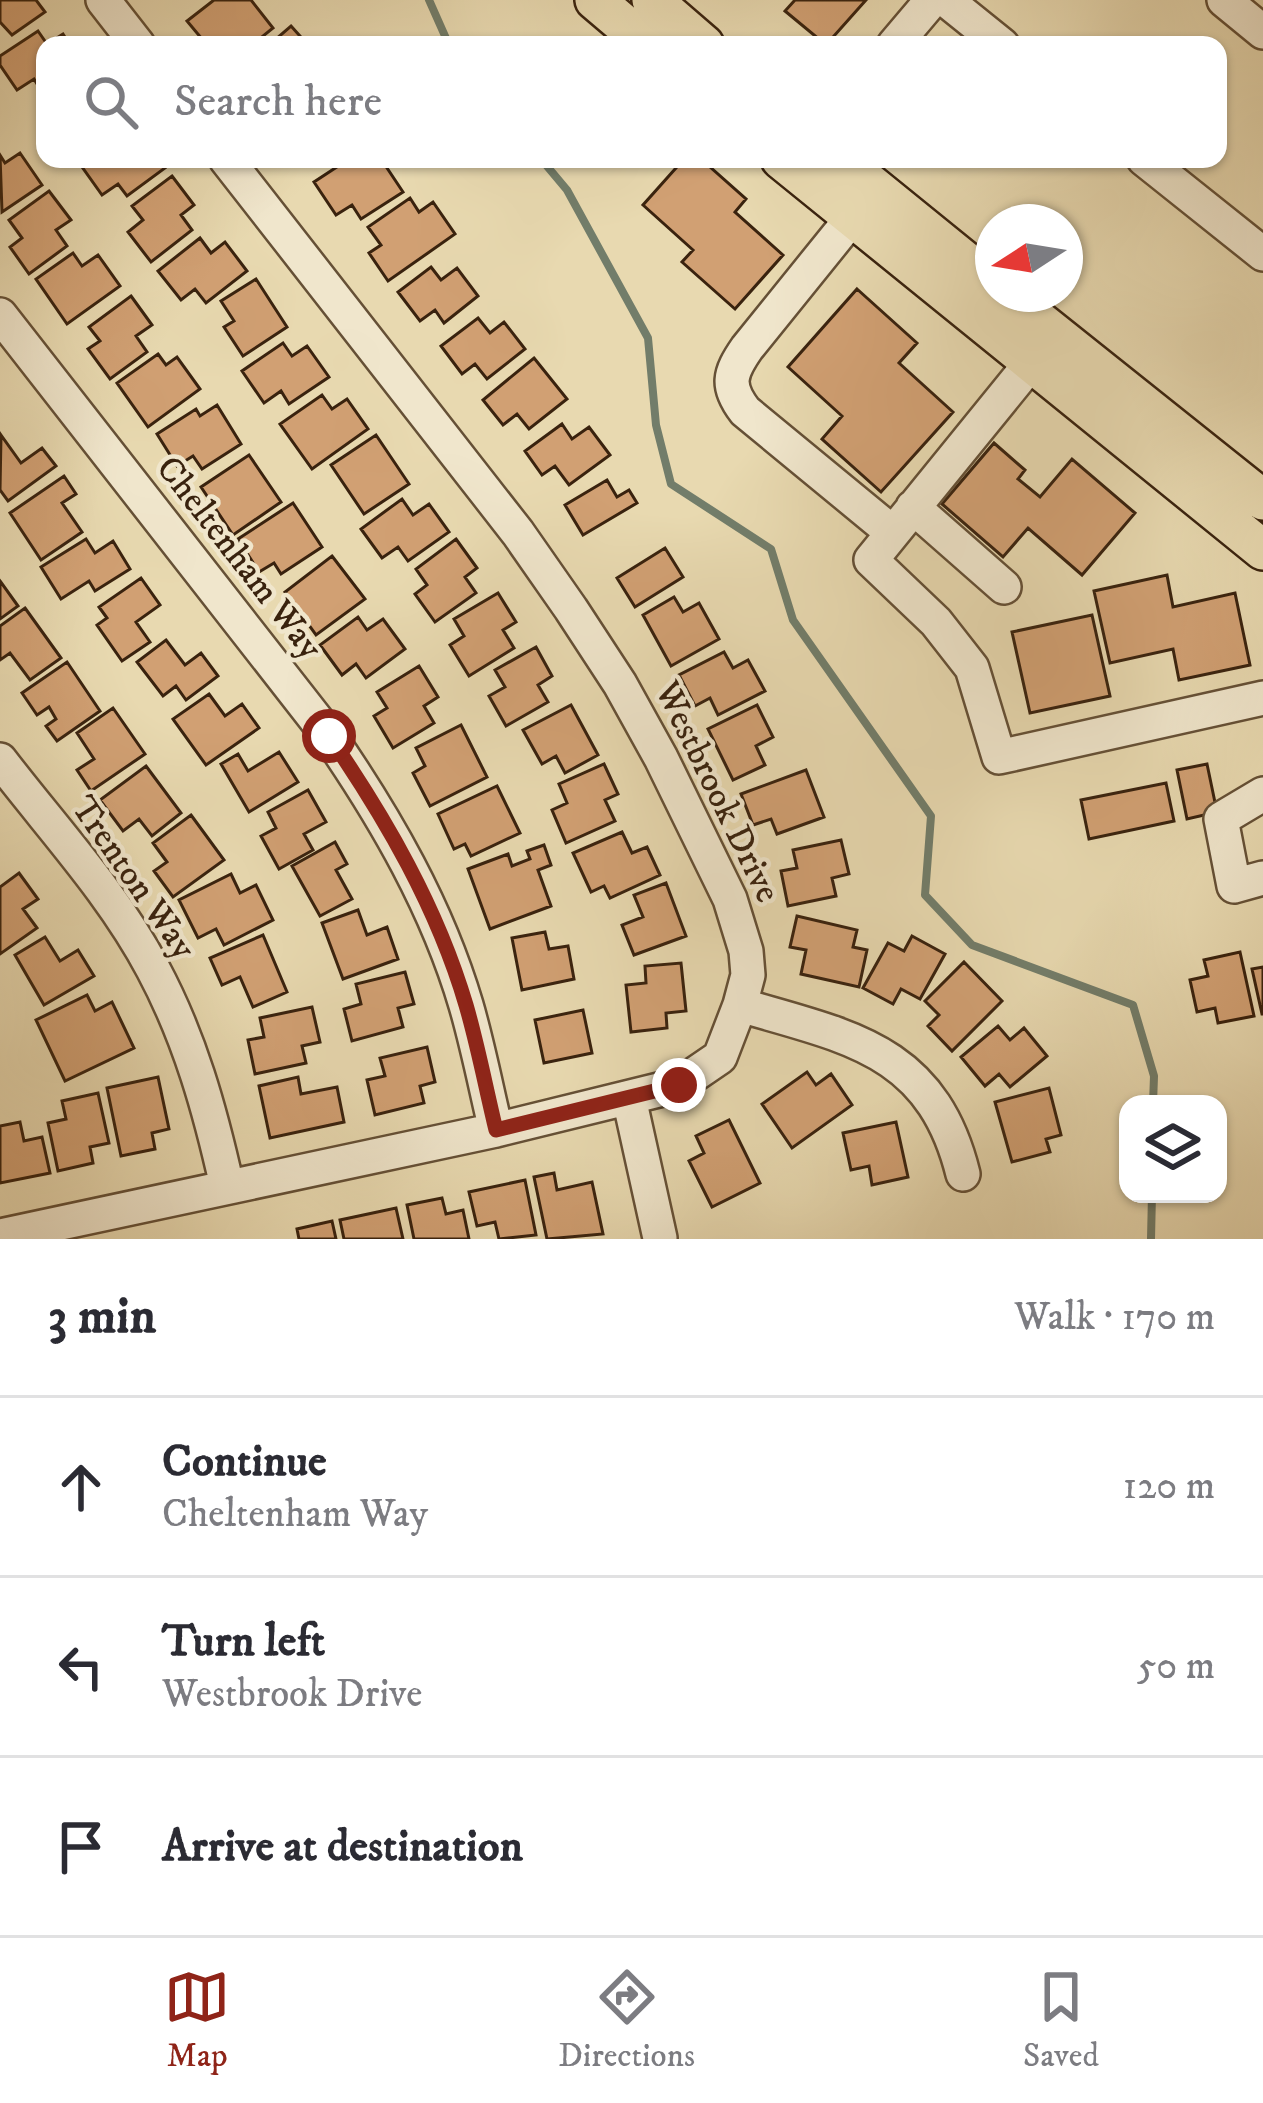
<!DOCTYPE html>
<meta charset="utf-8">
<style>
:root{--surface:#fff;--page:#f7f7f7;--text:#2b2b33;--muted:#7c7c81;--line:#e1e1e2;--accent:#8f2418}
body{margin:0;font-family:"IM FELL DW Pica",serif;background:var(--page);color:var(--text)}
.controls{position:absolute;right:36px;bottom:36px;display:grid;overflow:hidden;border-radius:24px;box-shadow:0 3px 9px #0004}
.controls button{width:108px;height:108px;display:grid;place-items:center;padding:0;border:0;border-bottom:3px solid var(--line);background:var(--surface);color:var(--text);font:60px sans-serif}
.compass{position:absolute;left:975px;top:204px;width:108px;height:108px;border-radius:50%;background:var(--surface);box-shadow:0 3px 9px #0004;rotate:258deg}
.stop{position:absolute;width:36px;height:36px;margin:-27px;border:9px solid #8f2418;border-radius:50%;background:#fff}
.stop.end{background:#8f2418;border-color:#fff;box-shadow:0 3px 12px #0008}
.list{margin:0;padding:0;list-style:none}
h2{display:flex;justify-content:space-between;align-items:center;height:156px;margin:0;padding:0 48px;font-size:51px}
h2 small{font-size:39px;font-weight:400;color:var(--muted)}
.list li{display:grid;grid-template-columns:78px 1fr auto;gap:36px;align-items:center;box-sizing:border-box;height:180px;padding:0 48px;border-top:3px solid var(--line)}
.list b{display:block;font-size:45px;white-space:nowrap}
.list p{margin:0;font-size:39px;white-space:nowrap;color:var(--muted)}
.list em{font-size:39px;font-style:normal;color:var(--muted)}
.icon{flex:none;width:66px;height:66px;fill:none;stroke:currentColor;stroke-width:2;stroke-linecap:round;stroke-linejoin:round}
.map{position:relative;flex:none;width:1263px;height:1239px;overflow:hidden}
.search{position:absolute;background:var(--surface);box-shadow:0 3px 9px #0004;left:36px;right:36px;top:36px;height:132px;display:flex;align-items:center;gap:30px;box-sizing:border-box;padding:0 42px;border-radius:24px;color:var(--muted);font-size:45px}
.sheet{height:696px;background:var(--surface)}
nav{display:flex;justify-content:space-around;align-items:center;box-sizing:border-box;height:168px;border-top:3px solid var(--line);background:var(--surface);font-size:33px;color:var(--muted)}
nav a{display:grid;justify-items:center;gap:6px}
nav .on{color:var(--accent)}
.map>svg:first-child{display:block}
.lines{fill:none;stroke-linecap:round;stroke-linejoin:round}
.stream{stroke:#727d6a;stroke-width:8}
.building{fill:#d1a073;stroke:#39220e;stroke-width:3}
.minor-casing{stroke:#655036;stroke-width:38}
.major-casing{stroke:#39220e;stroke-width:44}
.minor{stroke:#f0e6cc;stroke-width:33}
.major{stroke:#e8d9b0;stroke-width:39}
.route{stroke:#8f2418;stroke-width:15}
.labels{text-anchor:middle;dominant-baseline:central;stroke-width:9;stroke-linejoin:round;paint-order:stroke}
.street-label{font-size:36px;fill:#39220e;stroke:#f0e6cc}
</style>
<div class="map">
<svg width="1263" height="1239" viewBox="0 0 1263 1239">
<rect width="100%" height="100%" fill="#e8d9b0"/>
<filter id="stains"><feTurbulence type="fractalNoise" baseFrequency=".00167" numOctaves="4"/><feColorMatrix values="0 0 0 0 .2 0 0 0 0 .09 0 0 0 0 .02 0 0 0 .5 -.17"/></filter>
<radialGradient id="worn" r=".72"><stop offset=".6" stop-color="#630" stop-opacity="0"/><stop offset="1" stop-color="#630" stop-opacity=".3"/></radialGradient>
<g class="lines">
<path class="stream" d="M429 0 449 45
M541 159 567 190 648 338 656 425 671 484 771 549 793 620 931 816 925 895 972 945 1133 1005 1154 1076 1153 1104
M1151 1239 1152 1194"/>
</g>
<path class="building" d="M0 0H36L45 12 12 35 0 22Z
M214 0H251L273 28 252 45H207L187 21Z
M795 0H866L826 45 785 11Z
M291 26 308 45H269Z
M38 31 47 44 63 34 70 45H45V91L42 92 34 79 17 90 0 65V56Z
M20 153 42 185 2 212 0 155 5 163Z
M87 159H159L165 168 127 196 118 184 102 195 80 164Z
M349 159H381L403 192 361 219 352 205 336 215 314 182Z
M684 159H701L746 199 735 212 783 255 735 309 682 262 693 250 643 205Z
M172 176 194 205 181 215 192 230 151 262 128 232 143 220 132 206Z
M49 191 71 220 56 230 67 246 29 274 10 247 22 238 9 220Z
M410 198 419 212 433 202 455 234 388 281 369 253 381 245 368 227Z
M200 238 211 253 225 242 247 271 206 303 195 289 181 300 158 271Z
M73 253 82 266 98 255 120 286 67 324 36 279Z
M431 267 441 280 457 268 478 296 444 323 435 310 420 321 398 292Z
M256 279 287 327 243 356 224 327 234 321 221 301Z
M857 289 917 343 899 363 953 412 881 492 822 439 842 416 788 367Z
M131 296 152 325 136 336 147 352 110 379 88 349 100 341 89 327Z
M478 318 490 333 504 322 525 349 487 379 475 364 462 374 441 346Z
M283 343 292 356 307 346 329 377 289 404 281 391 264 403 242 371Z
M158 354 166 365 177 357 200 389 148 427 117 383Z
M534 358 567 399 529 429 517 414 503 425 483 400Z
M322 395 332 409 347 399 368 429 312 469 280 424Z
M217 405 241 444 202 469 193 456 177 466 157 434 196 409 200 416Z
M562 424 572 439 589 427 610 455 569 485 555 466 542 475 525 451Z
M1 435 21 463 42 448 56 466 8 501 0 490Z
M376 435 409 484 364 514 331 465Z
M994 443 1025 470 1018 479 1040 497 1072 459 1135 513 1082 575 1028 528 1003 557 942 504Z
M249 455 281 502 233 535 201 487Z
M64 476 76 494 62 503 82 532 41 560 10 513Z
M607 480 617 497 629 490 637 503 583 535 565 505Z
M402 499 413 515 429 504 449 532 408 561 398 547 382 558 361 529Z
M293 503 322 547 281 574 274 563 259 572 238 539Z
M86 539 95 553 113 541 130 569 95 591 89 581 61 599 41 567Z
M456 539 477 568 465 577 476 593 435 622 415 594 427 585 416 569Z
M665 548 683 577 635 607 617 578Z
M332 556 365 599 316 635 285 592Z
M1167 575 1173 607 1235 593 1250 665 1179 680 1173 649 1110 663 1094 591Z
M141 578 160 605 136 622 150 642 122 661 97 625 107 618 99 607Z
M0 581 18 606 0 619Z
M498 593 516 622 503 630 514 648 469 676 450 645 464 636 454 619Z
M674 597 683 612 699 603 719 639 671 666 643 615Z
M25 608 61 658 30 680 10 653 0 660V626Z
M1092 615 1110 696 1030 713 1012 632Z
M358 617 367 630 383 619 405 649 366 678 356 664 342 675 320 645Z
M166 640 185 665 201 653 218 676 186 700 176 686 163 696 137 662Z
M536 647 552 676 538 685 548 702 506 726 489 696 505 687 495 670Z
M724 652 733 668 748 660 765 691 718 715 710 698 695 706 679 675Z
M67 662 100 711 57 741 46 726 56 719 49 707 37 715 22 693Z
M419 666 438 697 424 706 434 723 393 748 374 716 387 708 377 692Z
M209 694 225 716 242 704 259 728 206 765 173 719Z
M571 705 598 755 565 773 556 756 542 764 523 730Z
M757 705 773 737 756 746 765 765 733 780 708 729Z
M113 708 145 754 91 791 77 770 94 759 77 733Z
M461 725 487 777 430 806 413 773 425 766 416 748Z
M279 752 298 782 249 812 221 764 238 754 248 771Z
M604 764 618 794 605 800 615 821 566 843 552 810 567 803 559 784Z
M1207 764 1217 812 1187 819 1177 770Z
M146 766 181 813 152 836 139 819 123 831 100 800Z
M806 770 824 817 777 834 771 819 753 825 741 794Z
M1166 783 1174 821 1089 839 1081 800Z
M497 786 520 833 471 856 465 844 454 849 438 814Z
M308 790 326 822 304 834 313 850 279 869 261 836 276 828 268 812Z
M191 815 224 860 173 897 154 871 167 862 153 843Z
M622 832 632 853 647 847 660 875 610 898 604 886 591 892 573 853Z
M841 840 849 874 832 878 836 896 788 906 781 871 797 868 793 850Z
M335 842 347 864 336 870 352 899 320 916 292 866Z
M544 845 551 865 538 870 551 906 490 929 468 869 508 854 512 866 530 859 527 851Z
M19 873 38 899 23 909 37 928 0 954V887Z
M231 874 240 893 256 885 273 920 224 945 216 929 198 938 179 900Z
M666 883 686 936 634 955 622 925 643 917 634 895Z
M358 910 367 935 387 927 398 959 343 979 322 923Z
M797 916 857 930 853 947 867 950 859 987 801 974 806 950 790 947Z
M545 932 549 949 568 946 574 979 522 990 512 938Z
M263 935 287 992 253 1007 240 977 222 985 210 958Z
M912 936 945 954 920 999 901 989 893 1004 863 988 888 943 904 951Z
M45 937 60 961 78 950 94 976 44 1005 15 955Z
M1240 952 1254 1016 1218 1023 1215 1008 1197 1012 1190 980 1208 976 1204 960Z
M964 962 1002 1001 952 1051 928 1026 939 1015 925 1001Z
M681 963 686 1011 666 1013 667 1028 631 1032 626 985 646 983 645 966Z
M1263 967V1014H1262L1252 969Z
M405 972 414 1004 398 1008 403 1027 352 1041 344 1009 361 1004 356 984Z
M87 995 95 1011 112 1002 134 1048 65 1081 36 1020Z
M312 1007 320 1042 302 1046 306 1063 255 1074 248 1040 264 1037 260 1018Z
M583 1010 592 1053 544 1063 535 1020Z
M998 1026 1010 1040 1024 1028 1047 1056 1010 1087 999 1074 985 1086 961 1057Z
M427 1047 435 1082 420 1086 424 1103 375 1115 367 1080 385 1076 380 1058Z
M807 1072 816 1085 831 1074 852 1105 792 1148 762 1104Z
M158 1077 169 1129 152 1133 155 1149 121 1156 107 1088Z
M298 1077 301 1094 337 1087 344 1122 270 1138 259 1086Z
M1049 1088 1061 1135 1046 1139 1050 1152 1012 1162 995 1102Z
M98 1093 109 1143 90 1147 93 1163 58 1171 48 1123 66 1119 62 1101Z
M729 1120 760 1183 712 1207 689 1161 704 1153 696 1136Z
M20 1122 24 1141 42 1137 50 1173 0 1183V1126Z
M896 1122 908 1177 872 1185 869 1166 851 1170 843 1133Z
M554 1173 557 1190 592 1182 603 1234 547 1239 534 1177Z
M525 1180 536 1235 499 1239 495 1222 477 1226 469 1192Z
M442 1198 446 1214 463 1210 469 1239H414L407 1205Z
M396 1208 403 1239H344L340 1220Z
M332 1221 336 1239H299L297 1229Z"/>
<g class="lines">
<defs>
<path id="minor" d="M103 0 138 45
M946 0 1002 45
M1224 0 1263 32
M894 45 932 0
M1144 159 1263 254
M852 218 747 348C729 374 726 386 745 411L893 533
M0 315 329 736C386 819 437 907 466 1005 478 1046 486 1088 496 1130
M1031 363 871 560 936 622 972 668 999 757 1263 698
M913 507 1004 587
M0 760C52 828 113 893 153 969 190 1038 210 1110 227 1186
M1263 794 1221 819 1234 886 1263 878
M740 1005C849 1037 932 1049 963 1174
M629 1098 660 1238
M0 1236 496 1130 679 1085 720 1057 740 1005 748 975 746 951 730 899 661 758 620 684 571 609 518 533 226 159"/>
<path id="major" d="M595 0 648 45
M652 0 704 45
M781 159 1263 550
M839 159 993 284
M1005 294 1263 500"/>
</defs>
<use href="#minor" class="minor-casing"/>
<use href="#major" class="major-casing"/>
<use href="#minor" class="minor"/>
<use href="#major" class="major"/>
</g>
<g class="lines">
<path class="route" d="M329 736C386 819 437 907 466 1005 478 1046 486 1089 496 1130L679 1085"/>
</g>
<g class="labels">
<g class="street-label">
<text transform="translate(239 558) rotate(52)">Cheltenham Way</text>
<text transform="translate(717 792) rotate(64)">Westbrook Drive</text>
<text transform="translate(133 878) rotate(55)">Trenton Way</text>
</g>
</g>
<rect width="100%" height="100%" filter="url(#stains)"/>
<rect width="100%" height="100%" fill="url(#worn)"/>
</svg>
<div class="controls">
<button><svg class="icon" aria-label="layers" viewBox="0 0 24 24"><path d="M12 4l9 5-9 5-9-5zM3 14l9 5 9-5"/></svg></button>
</div>
<svg class="compass" viewBox="-18 -18 36 36"><path d="M0-13l5 13h-10z" fill="#e53935"/><path d="M0 13l5-13h-10z" fill="#7c7c81"/></svg>
<div class="stop" style="left:329px;top:736px"></div>
<div class="stop end" style="left:679px;top:1085px"></div>
<div class="search"><svg class="icon" aria-label="search" viewBox="0 0 24 24"><circle cx="10" cy="10" r="6"/><path d="M15 15l6 6"/></svg>Search here</div>
</div>
<section class="sheet">
<h2>3 min<small>Walk · 170 m</small></h2>
<ul class="list">
<li><svg class="icon" aria-label="ahead" viewBox="0 0 24 24"><path d="M12 20V5M6 11l6-6 6 6"/></svg><div><b>Continue</b><p>Cheltenham Way</p></div><em>120 m</em></li>
<li><svg class="icon" aria-label="left" viewBox="0 0 24 24"><path d="M17 20v-9H6M10 6l-5 5 5 5"/></svg><div><b>Turn left</b><p>Westbrook Drive</p></div><em>50 m</em></li>
<li><svg class="icon" aria-label="arrive" viewBox="0 0 24 24"><path d="M6 21V4h12l-3 4 3 4H6"/></svg><div><b>Arrive at destination</b></div></li>
</ul>
</section>
<nav>
<a class="on"><svg class="icon" aria-label="map" viewBox="0 0 24 24"><path d="M3 6l6-2 6 2 6-2v14l-6 2-6-2-6 2zM9 4v14M15 6v14"/></svg>Map</a>
<a><svg class="icon" aria-label="directions" viewBox="0 0 24 24"><path d="M12 3l9 9-9 9-9-9zM9 14v-3h6M13 9l2 2-2 2"/></svg>Directions</a>
<a><svg class="icon" aria-label="saved" viewBox="0 0 24 24"><path d="M7 4h10v16l-5-4-5 4z"/></svg>Saved</a>
</nav>
